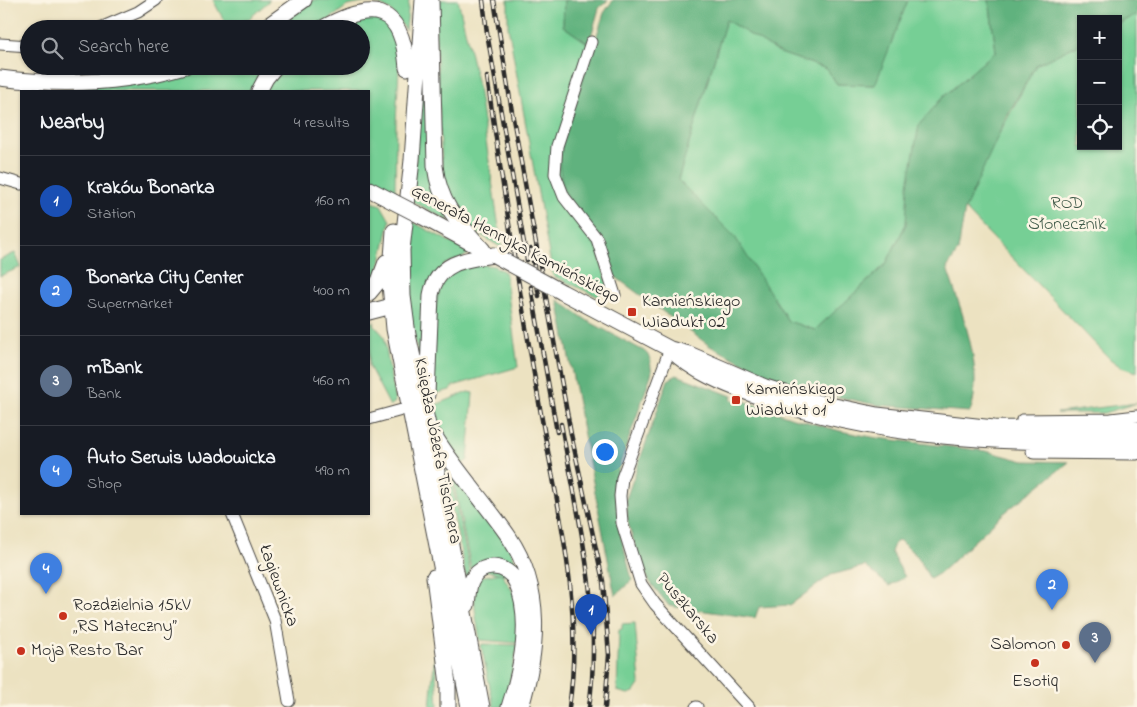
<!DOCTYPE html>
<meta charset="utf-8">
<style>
:root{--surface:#171b24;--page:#20242c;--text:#f1f3f6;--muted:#9ea1a6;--line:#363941;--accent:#c8321e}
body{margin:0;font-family:"Indie Flower",sans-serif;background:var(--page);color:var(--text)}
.controls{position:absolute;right:15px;top:15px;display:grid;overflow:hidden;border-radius:0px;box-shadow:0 1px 4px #0004}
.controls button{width:45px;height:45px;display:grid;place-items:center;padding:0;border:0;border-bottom:1px solid var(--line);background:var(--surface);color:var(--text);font:25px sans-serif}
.you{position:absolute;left:604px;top:451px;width:18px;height:18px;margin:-12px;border:4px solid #fff;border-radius:50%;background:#1a73e8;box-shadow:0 0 0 8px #1a73e833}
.badge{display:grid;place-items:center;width:32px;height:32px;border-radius:50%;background:var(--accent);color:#fff;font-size:16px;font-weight:700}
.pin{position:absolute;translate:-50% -41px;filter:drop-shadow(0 1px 2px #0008)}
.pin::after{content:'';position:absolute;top:26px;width:18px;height:15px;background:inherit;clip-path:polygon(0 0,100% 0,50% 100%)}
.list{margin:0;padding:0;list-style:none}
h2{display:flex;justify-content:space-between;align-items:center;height:65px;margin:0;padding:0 20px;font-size:21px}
h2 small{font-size:16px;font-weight:400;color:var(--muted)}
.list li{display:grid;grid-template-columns:32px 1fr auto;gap:15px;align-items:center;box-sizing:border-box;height:90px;padding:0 20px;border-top:1px solid var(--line)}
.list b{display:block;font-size:19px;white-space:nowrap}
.list p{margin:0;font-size:16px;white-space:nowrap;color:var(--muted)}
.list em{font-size:16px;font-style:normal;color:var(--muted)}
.icon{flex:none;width:28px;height:28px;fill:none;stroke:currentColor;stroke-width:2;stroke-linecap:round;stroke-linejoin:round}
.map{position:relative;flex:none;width:1137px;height:707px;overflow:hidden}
.search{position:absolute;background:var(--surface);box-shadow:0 1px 4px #0004;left:20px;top:20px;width:350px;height:55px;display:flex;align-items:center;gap:12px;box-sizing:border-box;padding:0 18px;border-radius:28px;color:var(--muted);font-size:19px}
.panel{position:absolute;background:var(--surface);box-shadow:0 1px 4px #0004;left:20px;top:90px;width:350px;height:425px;border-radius:0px}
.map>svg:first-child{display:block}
.green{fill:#76cf95;stroke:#507d60}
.forest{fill:#60b27e;stroke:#466e54}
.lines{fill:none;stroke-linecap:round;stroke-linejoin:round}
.minor-casing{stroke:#484642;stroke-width:13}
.major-casing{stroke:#484642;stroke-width:17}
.minor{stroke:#fff;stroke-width:11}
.major{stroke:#fff;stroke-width:15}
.rail-casing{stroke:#2b2b2b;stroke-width:4.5}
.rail{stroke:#fcf5e5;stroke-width:2.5;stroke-dasharray:8;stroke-linecap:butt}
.major-bridge-casing{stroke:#484642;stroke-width:17;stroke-linecap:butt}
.major-bridge{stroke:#fff;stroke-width:15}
.poi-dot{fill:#c8321e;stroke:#fcf5e5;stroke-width:2}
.labels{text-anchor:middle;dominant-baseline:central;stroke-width:5;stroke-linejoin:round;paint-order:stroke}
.park-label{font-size:18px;fill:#425c4b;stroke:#fcf5e5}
.street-label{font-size:18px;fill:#2b2b2b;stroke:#fcf5e5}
.poi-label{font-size:18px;fill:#2b2b2b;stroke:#fcf5e5;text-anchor:start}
</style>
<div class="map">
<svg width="1137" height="707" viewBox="0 0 1137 707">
<rect width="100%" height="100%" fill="#fcf5e5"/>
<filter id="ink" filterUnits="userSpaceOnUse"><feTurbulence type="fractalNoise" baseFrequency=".02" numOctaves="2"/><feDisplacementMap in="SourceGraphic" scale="10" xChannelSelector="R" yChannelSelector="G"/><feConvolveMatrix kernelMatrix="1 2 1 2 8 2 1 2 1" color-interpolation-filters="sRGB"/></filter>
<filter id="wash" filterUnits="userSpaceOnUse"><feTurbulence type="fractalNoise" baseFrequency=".0096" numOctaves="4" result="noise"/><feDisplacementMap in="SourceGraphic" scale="20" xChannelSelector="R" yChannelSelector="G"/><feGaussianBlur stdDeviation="1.12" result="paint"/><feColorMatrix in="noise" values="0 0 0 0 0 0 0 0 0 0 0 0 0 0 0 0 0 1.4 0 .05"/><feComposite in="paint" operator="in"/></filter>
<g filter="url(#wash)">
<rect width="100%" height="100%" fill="#ece2c1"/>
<path class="green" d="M213 0H270L250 18 228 28Z
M313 0H409L406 30 391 11 381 5 367 2 347 6 317 29H274Z
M434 0H458L477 81 502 248 473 230 443 189Z
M508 0H564L563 26 589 44 593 235 608 285 603 293 597 296 553 276 508 26Z
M908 0H989L996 51 942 98 919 125 906 224 886 264 815 330 788 321 776 301 678 180 726 20 780 53 827 69 837 84 874 85Z
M1137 14V372L1121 367 1110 359 965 209 992 147 1036 65 1081 43V146H1118V24Z
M382 15 400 50 396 122 395 192 369 177V91H264L281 66H361V29H326Z
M425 30 431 170 449 220H447L412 201Z
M198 66H272L256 91H92L75 88 172 74Z
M369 201 381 205 390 221 378 274 369 288Z
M409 220 467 251V255L444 265 422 374 407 302Z
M15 253 21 267 0 276V260Z
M478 264 494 266 505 272 518 367 453 386 450 390 434 394C435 364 426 296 450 275 458 268 468 267 478 264Z
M369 322 375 323 374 325 384 336 395 402 390 406 369 366Z
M468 392 473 393 468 460 464 463H461L438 428 433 406Z
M1137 403 1104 413H1057Z
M449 470 470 571 466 578 445 472Z
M451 470 511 549 520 577 471 568Z
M501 573 517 598 518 643 480 640C476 615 471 601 479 577Z
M635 623 640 683 634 692 628 694 617 691 619 630 622 629V624Z
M483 644 518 645 504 707H494L481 645Z
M435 653 438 707H430Z"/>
<path class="forest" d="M564 0H608L599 8 589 44 563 26Z
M613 0H908L875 85 837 84 827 69 780 53 726 20 678 180 735 237 788 321 815 330 886 264 906 224 908 185 919 125 942 98 996 51 989 0H1137V14L1118 23V19H1081V43L1036 65 1007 116 965 209 958 251 947 268C960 308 986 370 970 412L877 405 815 392 767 375 710 346 610 273 563 189 558 157 604 13Z
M558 300 588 321 644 351C653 358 649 363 652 372L618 470 619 528 632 580 615 596Z
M677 375 732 396 731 399 739 403 741 400 793 418 840 431 877 438 986 451 1024 461 1069 462 1003 514 940 573 930 579 917 556 899 540 894 544 891 552 905 577 889 586 865 566 831 575 790 605 759 607 755 618 669 606 650 582 641 566 628 523 626 499 668 380Z"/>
</g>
<g filter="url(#ink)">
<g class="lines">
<defs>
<path id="minor" d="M98 29 138 12 156 0
M591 42 557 146 555 174 564 197 597 239 615 295
M0 44 29 46
M0 178 21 184
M670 349 622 478 620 496 622 523 641 584 655 604 749 707
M369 419 409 408
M1022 420 1111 419 1137 416
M232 514 275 620 289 701
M696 707H697"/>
<path id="major" d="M423 0 412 160 402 250 403 296 408 335 428 425 482 707
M431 0 435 166C440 205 458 222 483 250
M263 29 304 0
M321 29C372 0 402 4 407 68
M0 78C62 86 124 84 185 66
M259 91 266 78 276 66
M369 189 392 201
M421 216 473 244
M394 231 390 284 394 329 469 707
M562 292 670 349 689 354 765 387 811 401 877 415 994 428 1137 429
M369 293 379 281 386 262
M369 312 388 307 397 298
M671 350C694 372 724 384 754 395 875 439 1009 445 1137 441
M427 395 431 295C437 262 466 259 494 255
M434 435C456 471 485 502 509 537 544 589 538 650 521 707
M1034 451 1137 452
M434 577 448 684V707
M467 605C468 597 468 589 471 582 480 561 507 563 516 582 533 620 521 670 509 707"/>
</defs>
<use href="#minor" class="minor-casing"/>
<use href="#major" class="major-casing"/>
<use href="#minor" class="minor"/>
<use href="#major" class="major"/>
<defs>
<path id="rail" d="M483 0 487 33 527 260
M494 0 513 118 571 434 603 581 609 655 605 707
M487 77C503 190 521 302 541 414 558 510 584 609 569 707
M531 249 539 296
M531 287 557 432
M561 424C578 517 603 612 589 707"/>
</defs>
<use href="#rail" class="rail-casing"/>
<use href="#rail" class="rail"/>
<defs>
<path id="major-bridge" d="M392 201 421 216
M494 255 562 292"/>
</defs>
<use href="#major-bridge" class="major-bridge-casing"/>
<use href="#major-bridge" class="major-bridge"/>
</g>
</g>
<g class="poi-dot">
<rect x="627" y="307" width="10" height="10" rx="2.5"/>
<rect x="731" y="395" width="10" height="10" rx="2.5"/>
<circle cx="63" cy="616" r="5"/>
<circle cx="1066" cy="645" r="5"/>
<circle cx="21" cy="651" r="5"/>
<circle cx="1035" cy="663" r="5"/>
</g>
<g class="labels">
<g class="park-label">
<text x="1067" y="204">ROD<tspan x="1067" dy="21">Słonecznik</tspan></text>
</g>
<g class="street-label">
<text transform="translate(515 245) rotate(28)">Generała Henryka Kamieńskiego</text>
<text transform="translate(437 451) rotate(79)">Księdza Józefa Tischnera</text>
<text transform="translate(278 586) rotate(70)">Łagiewnicka</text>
<text transform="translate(687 609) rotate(50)">Puszkarska</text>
</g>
<g class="poi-label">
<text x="642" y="302">Kamieńskiego<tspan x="642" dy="21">Wiadukt 02</tspan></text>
<text x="746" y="390">Kamieńskiego<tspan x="746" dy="21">Wiadukt 01</tspan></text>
<text x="73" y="606">Rozdzielnia 15kV<tspan x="73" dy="21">„RS Mateczny”</tspan></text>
<text x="1056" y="645" text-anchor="end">Salomon</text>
<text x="31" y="651">Moja Resto Bar</text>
<text x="1035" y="682" text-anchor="middle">Esotiq</text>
</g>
</g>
</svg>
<div class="controls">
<button>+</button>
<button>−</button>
<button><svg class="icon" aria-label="locate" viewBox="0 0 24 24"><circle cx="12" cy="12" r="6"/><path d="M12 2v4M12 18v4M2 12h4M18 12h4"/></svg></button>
</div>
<div class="you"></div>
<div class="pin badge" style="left:591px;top:635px;background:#1a4fb4">1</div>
<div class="pin badge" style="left:1052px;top:610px;background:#3f7fe0">2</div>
<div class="pin badge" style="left:1095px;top:663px;background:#5c6f8a">3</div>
<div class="pin badge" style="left:46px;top:594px;background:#3f7fe0">4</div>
<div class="search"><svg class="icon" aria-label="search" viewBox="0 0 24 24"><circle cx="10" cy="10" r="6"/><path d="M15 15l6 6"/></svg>Search here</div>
<section class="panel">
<h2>Nearby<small>4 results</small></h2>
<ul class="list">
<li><span class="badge" style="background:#1a4fb4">1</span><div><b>Kraków Bonarka</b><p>Station</p></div><em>160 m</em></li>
<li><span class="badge" style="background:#3f7fe0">2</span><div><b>Bonarka City Center</b><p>Supermarket</p></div><em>400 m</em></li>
<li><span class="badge" style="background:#5c6f8a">3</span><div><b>mBank</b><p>Bank</p></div><em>460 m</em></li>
<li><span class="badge" style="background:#3f7fe0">4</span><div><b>Auto Serwis Wadowicka</b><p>Shop</p></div><em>490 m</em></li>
</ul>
</section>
</div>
